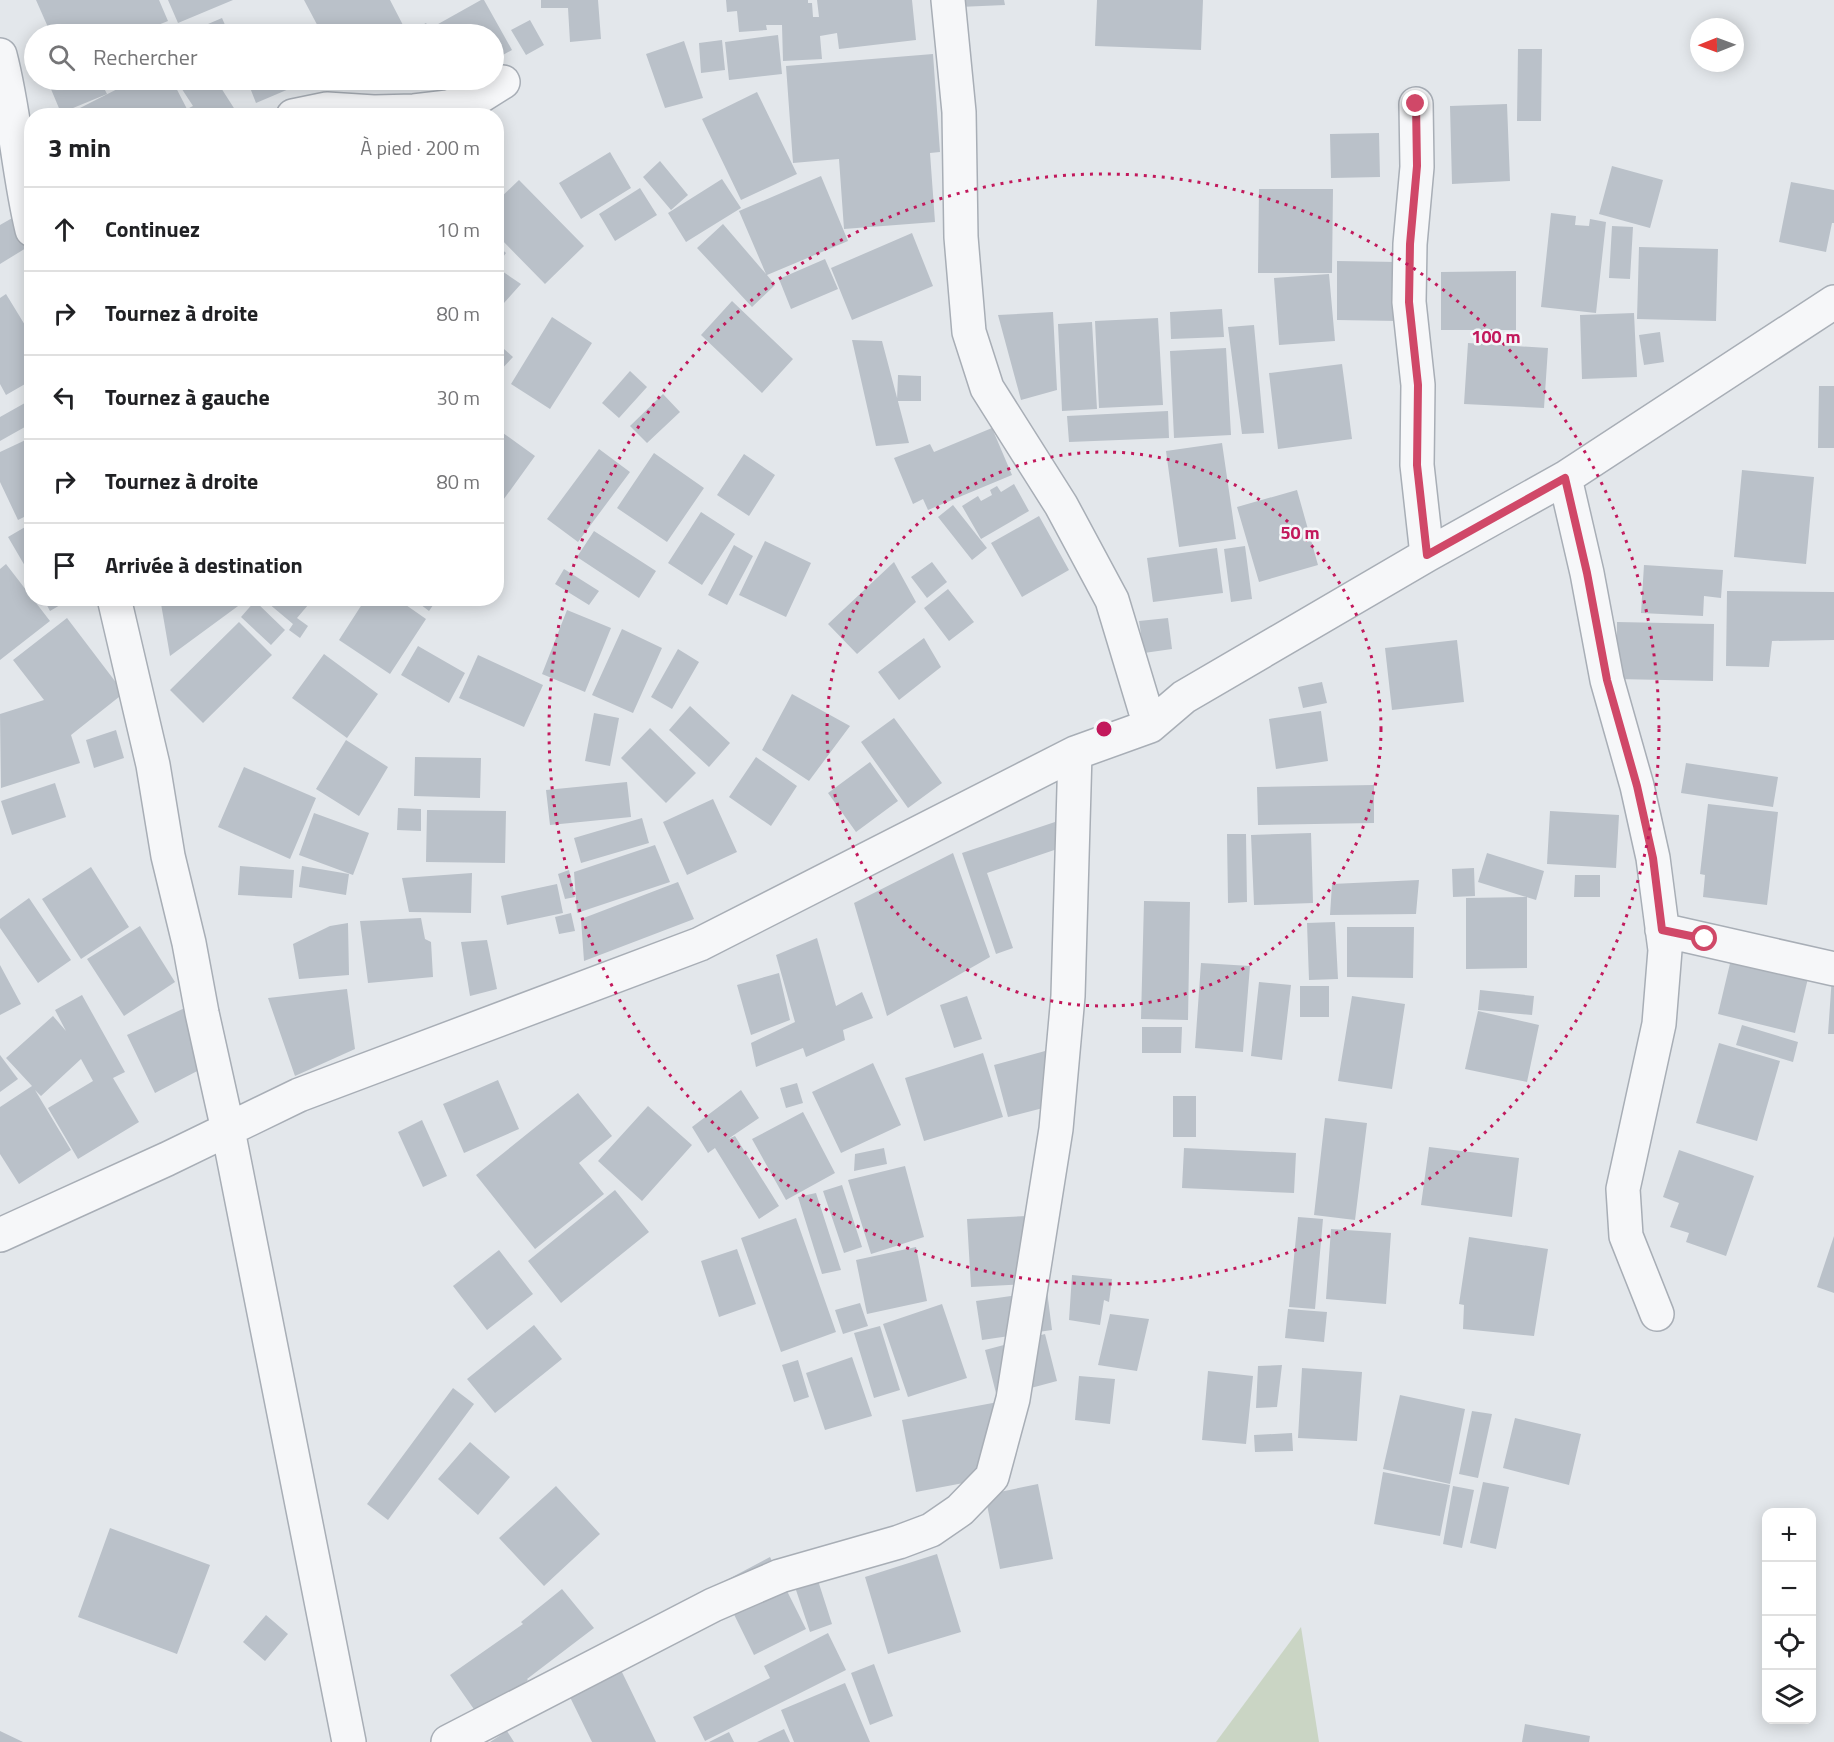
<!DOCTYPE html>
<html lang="fr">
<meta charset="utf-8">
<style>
:root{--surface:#fff;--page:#f2f2f2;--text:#202124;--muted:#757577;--line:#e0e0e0}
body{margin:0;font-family:"Titillium Web",sans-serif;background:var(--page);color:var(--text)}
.controls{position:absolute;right:18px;bottom:18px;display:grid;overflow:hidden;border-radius:12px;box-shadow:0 3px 15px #0003}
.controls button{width:54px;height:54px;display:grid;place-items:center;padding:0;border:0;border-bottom:2px solid var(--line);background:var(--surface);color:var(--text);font:30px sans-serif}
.compass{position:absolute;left:1690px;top:18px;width:54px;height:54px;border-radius:50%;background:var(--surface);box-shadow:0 3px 15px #0003;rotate:269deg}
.stop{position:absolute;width:18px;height:18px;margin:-14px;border:4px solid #d04868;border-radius:50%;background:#fff}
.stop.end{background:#d04868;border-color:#fff;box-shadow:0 2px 6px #0008}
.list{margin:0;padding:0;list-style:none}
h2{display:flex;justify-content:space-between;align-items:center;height:78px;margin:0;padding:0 24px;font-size:26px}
h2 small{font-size:20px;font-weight:400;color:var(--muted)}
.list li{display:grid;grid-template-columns:39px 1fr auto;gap:18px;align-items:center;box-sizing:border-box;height:84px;padding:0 24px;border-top:2px solid var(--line)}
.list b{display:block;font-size:22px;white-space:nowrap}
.list em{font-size:20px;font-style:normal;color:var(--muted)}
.icon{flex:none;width:33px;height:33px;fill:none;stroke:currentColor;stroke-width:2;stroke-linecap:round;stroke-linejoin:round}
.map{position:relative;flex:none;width:1834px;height:1742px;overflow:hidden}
.search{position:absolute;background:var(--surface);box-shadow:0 3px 15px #0003;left:24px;top:24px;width:480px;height:66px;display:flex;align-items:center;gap:15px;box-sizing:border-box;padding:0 21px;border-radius:33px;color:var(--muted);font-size:22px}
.panel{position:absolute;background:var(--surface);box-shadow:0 3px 15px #0003;left:24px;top:108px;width:480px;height:498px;border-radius:24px}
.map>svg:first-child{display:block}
.green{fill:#cad5c4}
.building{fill:#bac1c9}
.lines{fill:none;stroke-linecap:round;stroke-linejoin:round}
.street-casing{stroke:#a8aeb6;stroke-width:36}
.street{stroke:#f6f7f9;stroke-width:33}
.route{stroke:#d04868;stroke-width:8}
.ring{fill:none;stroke:#c2185b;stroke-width:3;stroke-dasharray:3 6}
.centre{fill:#c2185b;stroke:#f3f6f8;stroke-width:3}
.ring-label{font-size:18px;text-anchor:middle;font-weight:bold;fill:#c2185b;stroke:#f3f6f8;stroke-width:5;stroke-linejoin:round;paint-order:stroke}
</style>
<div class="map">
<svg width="1834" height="1742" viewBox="0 0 1834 1742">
<rect width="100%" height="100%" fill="#e3e7eb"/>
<path class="green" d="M1301 1627 1319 1742H1216Z"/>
<path class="building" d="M36 0H159L168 21 143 31 144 34H51Z
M168 0H233L178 23Z
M304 0H390L404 27 391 34H322Z
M481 0H484L512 50 494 60V34H434L431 28Z
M541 0H598L601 39 570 42 568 8H541Z
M726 0H808V3H812L813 17H819L817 0H912L916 40 839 49 837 33 820 36 822 59 783 61 782 25H766L767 30 739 32 737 11 727 12Z
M958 0H1004L1005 5 959 7Z
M1097 0H1203L1201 50 1095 46Z
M222 18 229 34H204L201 27Z
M530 20 544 45 526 55 511 30Z
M426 23 433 34H406Z
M278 25 282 34H257Z
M778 35 782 74 729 80 725 42Z
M722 40 725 70 701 73 699 43Z
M684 41 703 98 665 108 646 54Z
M1518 49H1542L1541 121H1517Z
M933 54 940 152 930 153 935 222 844 229 839 159 793 163 786 66Z
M54 80H112L102 84 107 94 61 113 48 82Z
M135 80H172L187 109 193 106 176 80H216L239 116H177L185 110 174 116H84L80 108Z
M247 80H301L303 83 256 103Z
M757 92 797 174 741 200 702 119Z
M1507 104 1510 181 1452 184 1450 106Z
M1379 133 1380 177 1331 178 1330 134Z
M610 152 631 188 581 219 559 183Z
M660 161 688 195 671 210 643 177Z
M1612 166 1663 180 1650 228 1599 214Z
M821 176 848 241 767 275 775 285 752 307 697 248 723 224 766 274 739 211Z
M722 179 741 208 686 242 668 213Z
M519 180 584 246 545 284 496 234V202Z
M1791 182 1834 190V223H1832L1826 252 1779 242Z
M640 188 657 215 615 241 599 214Z
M1259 189H1333L1332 273H1258Z
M1551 213 1576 216 1575 225 1589 226 1590 219 1606 222 1596 313 1541 307Z
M14 217 31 245 0 264V225Z
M1612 226 1633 227 1630 279 1609 278Z
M912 233 933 286 852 320 831 268Z
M496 244 506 253 498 264 496 263Z
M1639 247 1718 249 1716 321 1637 319Z
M825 259 838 289 791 309 779 279Z
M1337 261 1398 262V321L1337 320Z
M496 267 521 284 496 312Z
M1516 271V330H1441V272Z
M1329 274 1335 341 1279 345 1274 278Z
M6 294 28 330 32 328V380L6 395 0 384V298Z
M732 301 793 359 762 393 701 335Z
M1222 309 1224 337 1171 339 1170 312Z
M1053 312 1057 390 1021 400 998 315Z
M1634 313 1637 377 1582 379 1580 315Z
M552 317 592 343 550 409 511 384Z
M1158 318 1163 405 1099 408 1095 321Z
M1092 322 1097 409 1062 411 1058 324Z
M1254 325 1264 433 1242 434 1228 327Z
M1660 332 1664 362 1644 365 1639 335Z
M852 340 882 341 909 443 876 446Z
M496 342 513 357 496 375Z
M1468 343 1548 348 1544 408 1464 404Z
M1226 348 1231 435 1174 438 1170 351Z
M1342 364 1352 439 1278 449 1269 373Z
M630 371 647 387 619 418 602 403Z
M898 375 921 376V401H897Z
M1819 386H1834V448H1818Z
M663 394 680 412 647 443 630 426Z
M32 399V423L0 441V417Z
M1168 411 1169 438 1069 442 1067 416Z
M496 428 535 456 496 510Z
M992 428 1012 475 928 510 923 499 913 504 894 458 930 444 934 452Z
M32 437V513L18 520 0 482V452Z
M1222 443 1236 539 1179 547 1166 451Z
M599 449 630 472 578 542 547 519Z
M654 453 704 488 667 542 617 508Z
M744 454 775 475 749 516 717 495Z
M1742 470 1814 477 1806 564 1734 557Z
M1014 484 1029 511 981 539 962 506 978 496 981 501 992 495 990 490 997 486 1001 492Z
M1297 490 1318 565 1259 582 1237 507Z
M953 505 987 548 972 560 938 517Z
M701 512 735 534 702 585 668 563Z
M1039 516 1069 570 1022 597 991 543Z
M32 523V578L8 537Z
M594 531 656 571 639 598 577 557Z
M765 541 811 563 786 617 739 595Z
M734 545 753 556 727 605 708 595Z
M1245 546 1252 599 1231 602 1224 549Z
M1217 548 1223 593 1153 602 1147 558Z
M894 562 916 602 857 654 828 624Z
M932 562 947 582 927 598 911 577Z
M6 564 50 621 0 660V569Z
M1644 565 1723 570 1721 598 1704 596 1703 616 1641 613Z
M564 569 599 591 589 605 555 584Z
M948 589 974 622 949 641 924 608Z
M1727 591 1834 592V640L1772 641 1769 667 1726 666Z
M43 598H72L50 611Z
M160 598H249L170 656Z
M262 598H314L297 618 308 626 300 638 289 630 293 624Z
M366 598H396L426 619 390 674 339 640Z
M412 598H438L429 611Z
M255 601 285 630 271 645 241 617Z
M567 610 611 628 585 692 542 674Z
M67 618 124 693 71 735 80 763 1 788 0 714 44 700 13 660Z
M1168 618 1172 649 1144 653 1139 621Z
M239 622 272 655 203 723 170 690Z
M1617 622 1714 624 1713 681 1617 679Z
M622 629 662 648 633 713 592 695Z
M924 638 941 667 899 700 878 672Z
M1457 640 1464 702 1392 710 1385 648Z
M418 646 465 673 449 703 401 675Z
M678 649 699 662 672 709 651 697Z
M324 654 378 694 347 738 292 698Z
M478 655 543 685 524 727 459 698Z
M1322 682 1327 703 1303 708 1298 687Z
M792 694 850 726 809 781 762 750Z
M690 706 730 743 709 767 669 730Z
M1321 711 1328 761 1276 769 1269 719Z
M594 713 619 718 610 766 585 761Z
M894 718 942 783 908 808 861 742Z
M650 728 696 773 666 803 621 758Z
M116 730 124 758 94 768 86 740Z
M346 740 388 767 359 816 316 789Z
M415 757 481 758 480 798 414 796Z
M756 757 797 786 771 826 729 797Z
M870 762 898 801 856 832 828 793Z
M1686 763 1778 777 1773 807 1681 793Z
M244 767 316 798 290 859 218 827Z
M627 782 631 817 550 825 546 790Z
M55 783 66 817 12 835 1 801Z
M1374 785V823L1258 825 1257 787Z
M713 799 737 852 687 875 663 822Z
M1708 804 1778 812 1767 905 1703 897 1705 875 1700 874Z
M398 808 421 809V831L397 830Z
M427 810 506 811 505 863 426 862Z
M1550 811 1619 815 1616 868 1547 864Z
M314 813 369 833 353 875 299 855Z
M642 818 649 843 581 863 574 838Z
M1064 819 1072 844 987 873 1013 948 996 954 962 853Z
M1311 833 1313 903 1254 905 1251 835Z
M1227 834H1246L1247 902 1228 903Z
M655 845 670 882 577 913 574 872Z
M953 853 990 957 887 1016 854 903Z
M1487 853 1544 871 1536 900 1478 882Z
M240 866 294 870 292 898 238 895Z
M302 866 349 874 346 895 299 887Z
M91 867 129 927 81 959 42 899Z
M1474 868 1475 896 1453 897 1452 869Z
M569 870 575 897 565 899 558 874Z
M472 873 471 913 409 912 402 878Z
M1575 875H1600V897H1574Z
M1419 880 1416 914 1330 915 1332 884Z
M678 882 694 919 584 961 581 919Z
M557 884 563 913 507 925 501 896Z
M1527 897V968L1466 969V898Z
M29 898 71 960 38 983 0 928V919Z
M1144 901 1190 902 1188 1020 1141 1019Z
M571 913 575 931 559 934 555 917Z
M421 918 425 939 431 942 433 977 368 983 360 921Z
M1335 922 1338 979 1309 980 1307 923Z
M348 923 349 975 299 979 293 944 330 926Z
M140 926 175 982 124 1016 87 959Z
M1347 927H1414L1413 978 1347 977Z
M817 938 836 1006 862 992 873 1018 843 1030 845 1040 806 1057 803 1048 756 1067 751 1043 795 1022 776 955Z
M487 940 497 989 470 996 461 942Z
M1732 955 1809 974 1795 1033 1718 1014Z
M1201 963 1250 966 1243 1052 1195 1048Z
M0 965 21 1004 0 1015Z
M779 973 790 1020 751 1035 737 985Z
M1832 976H1834V1034H1828Z
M1259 982 1291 985 1282 1060 1251 1056Z
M1300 986H1329V1017H1300Z
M347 989 355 1049 295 1076 268 998Z
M1480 990 1534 996 1532 1015 1478 1010Z
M82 995 125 1072 113 1078 139 1122 78 1159 48 1108 93 1081 81 1059 41 1096 35 1090 71 1150 19 1184 0 1154V1107L32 1086 6 1058 53 1016 66 1031 55 1010Z
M967 996 982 1039 954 1048 940 1005Z
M1352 996 1405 1004 1392 1089 1338 1081Z
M189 1006 203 1068 155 1093 127 1035Z
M1478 1011 1539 1025 1527 1082 1465 1069Z
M1742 1025 1798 1042 1793 1062 1736 1045Z
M1142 1027H1182L1181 1053H1142Z
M1719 1043 1780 1061 1757 1141 1696 1123Z
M1056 1048 1070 1101 1008 1117 994 1065Z
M983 1053 1003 1117 924 1141 905 1078Z
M0 1055 18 1079 0 1092Z
M873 1063 901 1125 841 1153 812 1092Z
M498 1080 519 1129 464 1153 443 1104Z
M797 1083 803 1103 786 1108 780 1088Z
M741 1090 759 1118 728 1139 735 1136 779 1206 759 1219 715 1148 708 1153 692 1127Z
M578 1093 612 1136 579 1163 604 1194 535 1249 476 1175Z
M1173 1096H1196V1137H1173Z
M648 1106 692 1145 642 1201 598 1161Z
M803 1112 835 1173 786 1200 752 1139Z
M1325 1118 1367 1123 1355 1220 1314 1215Z
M422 1120 447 1176 423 1187 398 1132Z
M1429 1147 1519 1158 1512 1217 1421 1205Z
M884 1148 887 1164 854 1171 855 1154Z
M1184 1148 1296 1153 1294 1193 1182 1188Z
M1679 1150 1754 1176 1726 1256 1686 1242 1689 1233 1670 1227 1679 1203 1663 1197Z
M905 1166 924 1237 871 1254 848 1180Z
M842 1185 862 1247 844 1253 823 1191Z
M615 1190 649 1232 561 1303 528 1261Z
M816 1193 841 1270 822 1274 798 1197Z
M1027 1216 1030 1284 971 1287 967 1219Z
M1298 1217 1323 1219 1315 1309 1289 1307Z
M796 1218 836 1332 781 1352 741 1238Z
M1331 1229 1391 1233 1386 1304 1326 1299Z
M1834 1236V1293L1817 1287Z
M1469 1237 1548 1249 1534 1336 1463 1329 1464 1305 1459 1304Z
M916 1247 927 1301 867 1314 856 1260Z
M737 1249 756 1304 719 1317 701 1261Z
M499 1250 533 1294 487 1330 453 1286Z
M1072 1275 1112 1279 1109 1302 1104 1300 1100 1325 1069 1320Z
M1047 1291 1052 1330 982 1340 976 1301Z
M860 1303 868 1326 843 1334 835 1310Z
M942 1304 967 1378 908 1397 883 1324Z
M1288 1309 1327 1312 1324 1342 1285 1338Z
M1110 1314 1149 1319 1137 1371 1098 1365Z
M534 1325 562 1359 495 1413 467 1379Z
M880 1326 900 1390 874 1398 854 1333Z
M1045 1334 1057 1381 997 1397 985 1350Z
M852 1357 872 1416 825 1430 806 1373Z
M798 1360 809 1397 794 1402 782 1365Z
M1282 1365 1277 1407 1256 1408 1258 1366Z
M1302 1368 1362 1372 1357 1441 1298 1438Z
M1208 1371 1253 1376 1246 1444 1202 1440Z
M1079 1376 1115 1379 1110 1424 1075 1420Z
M453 1388 474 1404 388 1520 367 1504Z
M1400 1395 1465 1409 1450 1484 1383 1469Z
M998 1402 1011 1474 916 1492 902 1420Z
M1472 1411 1492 1414 1478 1478 1459 1474Z
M1515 1418 1581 1434 1569 1485 1503 1468Z
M1292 1433 1293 1451 1255 1452 1254 1435Z
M470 1442 510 1477 478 1515 438 1479Z
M1383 1472 1450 1485 1440 1536 1374 1524Z
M1483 1482 1509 1487 1496 1549 1470 1543Z
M1038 1484 1053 1559 1000 1569 985 1495Z
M556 1486 600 1534 544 1586 499 1538Z
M1453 1486 1474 1490 1462 1548 1443 1544Z
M110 1528 210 1565 177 1654 78 1617Z
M937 1554 961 1632 888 1654 865 1577Z
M770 1557 806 1629 754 1655 719 1584Z
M813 1565 832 1624 810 1632 790 1572Z
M562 1589 594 1628 527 1679 528 1680 478 1715 450 1675 523 1624 521 1622Z
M266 1615 288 1634 265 1661 243 1642Z
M828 1633 846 1670 705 1741 693 1717 770 1678 764 1666Z
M874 1664 893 1716 870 1725 851 1673Z
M619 1666 656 1742H592L567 1691Z
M845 1683 870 1742H794L781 1710Z
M1525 1724 1590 1736 1589 1742H1522Z
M784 1729 790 1742H757Z
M0 1731 23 1742H0Z
M507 1731 514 1742H490Z
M729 1732 734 1742H709Z"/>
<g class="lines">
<defs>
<path id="street" d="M948 0 959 112 961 237 969 332 987 388 1061 505 1112 600 1150 726
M0 55C15 112 18 172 32 230
M1416 104 1417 167 1410 244 1409 302 1418 385 1417 465 1427 555
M293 116 327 109 374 112 414 111 448 107 479 97 503 82
M1565 478 1587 573 1607 680 1637 786 1653 858 1665 950 1659 1024 1623 1189 1626 1236 1657 1314
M114 598 153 765 168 856 189 943 202 1013 228 1130 349 1742
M1662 930 1834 969
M0 1235 167 1159 299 1095 700 944 1075 753 1150 726 1184 697 1427 555 1565 478 1834 302
M448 1742 713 1605 780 1576 899 1542 931 1530 960 1510 992 1477 1013 1399 1056 1129 1068 996 1075 753"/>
</defs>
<use href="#street" class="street-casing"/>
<use href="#street" class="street"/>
</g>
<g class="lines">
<path class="route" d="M1416 104 1417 166 1410 244 1409 302 1418 385 1417 465 1427 555 1565 478 1587 573 1607 680 1637 786 1653 858 1662 930 1705 939"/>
</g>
<g class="ring">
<circle cx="1104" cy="729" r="277"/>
<circle cx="1104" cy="729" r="555"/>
</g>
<circle cx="1104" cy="729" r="9" class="centre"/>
<g class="ring-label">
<text x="1496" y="343">100 m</text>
<text x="1300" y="539">50 m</text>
</g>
</svg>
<div class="controls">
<button>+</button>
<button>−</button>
<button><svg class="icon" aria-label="locate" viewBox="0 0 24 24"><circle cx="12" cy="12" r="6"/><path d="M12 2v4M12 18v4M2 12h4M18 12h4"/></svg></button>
<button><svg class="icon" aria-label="layers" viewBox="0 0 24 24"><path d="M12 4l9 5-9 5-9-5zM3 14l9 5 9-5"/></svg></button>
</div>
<svg class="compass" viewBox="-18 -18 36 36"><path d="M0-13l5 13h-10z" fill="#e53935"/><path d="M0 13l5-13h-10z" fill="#757577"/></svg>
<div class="stop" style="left:1705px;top:939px"></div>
<div class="stop end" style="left:1416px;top:104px"></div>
<div class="search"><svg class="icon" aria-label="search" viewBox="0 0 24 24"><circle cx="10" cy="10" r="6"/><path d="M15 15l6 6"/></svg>Rechercher</div>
<section class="panel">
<h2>3 min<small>À pied · 200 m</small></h2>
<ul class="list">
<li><svg class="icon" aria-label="ahead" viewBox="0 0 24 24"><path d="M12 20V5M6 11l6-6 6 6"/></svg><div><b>Continuez</b></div><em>10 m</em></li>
<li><svg class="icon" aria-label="right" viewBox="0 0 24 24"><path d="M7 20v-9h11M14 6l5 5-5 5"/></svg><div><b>Tournez à droite</b></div><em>80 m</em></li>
<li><svg class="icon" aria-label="left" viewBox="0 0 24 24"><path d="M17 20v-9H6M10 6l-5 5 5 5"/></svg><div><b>Tournez à gauche</b></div><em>30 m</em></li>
<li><svg class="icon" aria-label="right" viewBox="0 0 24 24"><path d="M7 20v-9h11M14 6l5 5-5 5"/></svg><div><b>Tournez à droite</b></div><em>80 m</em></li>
<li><svg class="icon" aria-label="arrive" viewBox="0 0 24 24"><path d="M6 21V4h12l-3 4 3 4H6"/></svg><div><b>Arrivée à destination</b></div></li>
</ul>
</section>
</div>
